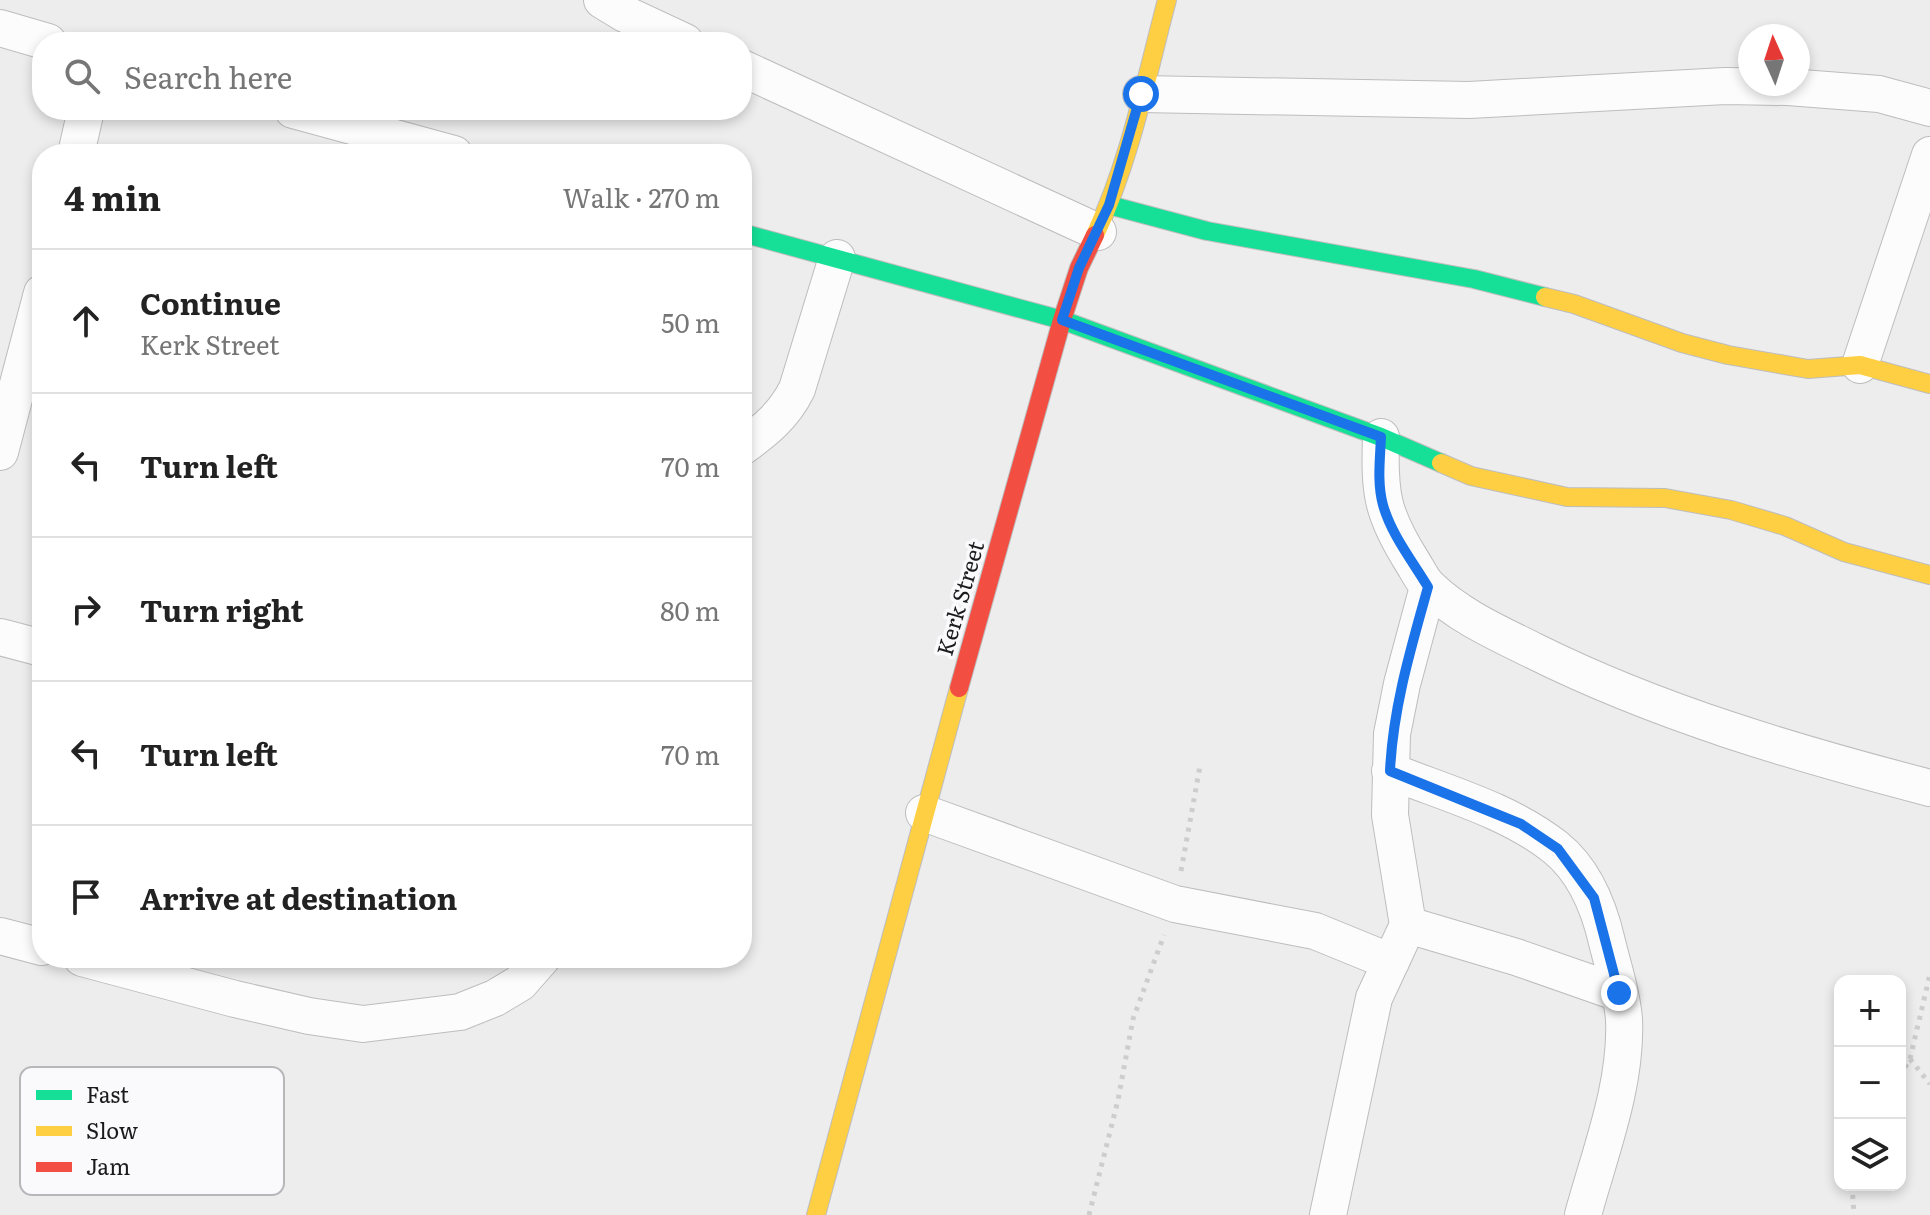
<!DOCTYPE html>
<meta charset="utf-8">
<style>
:root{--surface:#fff;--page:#f6f6f6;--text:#222;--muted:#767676;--line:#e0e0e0}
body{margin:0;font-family:Literata,serif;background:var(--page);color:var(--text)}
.controls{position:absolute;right:24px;bottom:24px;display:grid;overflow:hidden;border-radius:16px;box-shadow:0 4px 12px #0003}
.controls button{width:72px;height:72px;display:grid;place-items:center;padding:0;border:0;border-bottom:2px solid var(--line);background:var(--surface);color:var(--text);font:40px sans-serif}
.compass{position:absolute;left:1738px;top:24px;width:72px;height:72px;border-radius:50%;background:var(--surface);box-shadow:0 4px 12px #0003;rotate:357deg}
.stop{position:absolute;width:24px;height:24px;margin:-18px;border:6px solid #1a73e8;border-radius:50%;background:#fff}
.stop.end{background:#1a73e8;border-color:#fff;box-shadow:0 2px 8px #0008}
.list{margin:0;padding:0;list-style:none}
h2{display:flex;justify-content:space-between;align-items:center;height:104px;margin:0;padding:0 32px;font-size:34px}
h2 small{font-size:26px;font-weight:400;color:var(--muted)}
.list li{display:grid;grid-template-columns:52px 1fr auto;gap:24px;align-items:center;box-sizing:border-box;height:144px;padding:0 32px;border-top:2px solid var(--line)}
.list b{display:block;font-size:30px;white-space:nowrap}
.list p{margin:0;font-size:26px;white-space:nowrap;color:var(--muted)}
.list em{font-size:26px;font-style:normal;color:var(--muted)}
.icon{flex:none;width:44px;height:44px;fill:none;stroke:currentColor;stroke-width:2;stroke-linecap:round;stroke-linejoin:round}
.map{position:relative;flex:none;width:1930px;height:1215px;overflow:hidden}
.search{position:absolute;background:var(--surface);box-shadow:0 4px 12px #0003;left:32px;top:32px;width:720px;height:88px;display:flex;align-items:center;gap:20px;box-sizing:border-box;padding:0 28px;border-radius:32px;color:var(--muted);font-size:30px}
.panel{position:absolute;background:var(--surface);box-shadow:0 4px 12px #0003;left:32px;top:144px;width:720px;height:824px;border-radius:32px}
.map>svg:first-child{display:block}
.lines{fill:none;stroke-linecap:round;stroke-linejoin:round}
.street-casing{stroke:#bdbdbe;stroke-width:38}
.fast-casing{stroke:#bdbdbe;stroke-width:20}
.slow-casing{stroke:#bdbdbe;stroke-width:20}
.jam-casing{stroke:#bdbdbe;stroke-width:20}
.path{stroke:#cdcdce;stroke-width:5;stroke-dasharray:4 6;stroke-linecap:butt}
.street{stroke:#fcfcfc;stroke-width:36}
.fast{stroke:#16e098;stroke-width:18}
.slow{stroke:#ffcf43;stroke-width:18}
.jam{stroke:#f24e42;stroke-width:18}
.route{stroke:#1a73e8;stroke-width:10}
.labels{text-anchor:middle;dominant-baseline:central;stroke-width:7;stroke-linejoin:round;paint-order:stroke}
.street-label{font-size:22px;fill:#1c1b1c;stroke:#faf9fc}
.key{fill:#faf9fc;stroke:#b7b6b9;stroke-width:2}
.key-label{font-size:22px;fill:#1c1b1c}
</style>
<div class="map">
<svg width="1930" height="1215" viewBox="0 0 1930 1215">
<rect width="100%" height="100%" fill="#ededee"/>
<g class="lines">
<defs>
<path id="street" d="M602 0 625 14 685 42
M0 28 48 42
M742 68 1098 232
M1141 94 1469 100 1725 86 1788 87 1879 94 1930 108
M293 110 454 154
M76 154 86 110
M1860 365 1930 155
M1381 437C1379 494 1382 514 1413 563 1418 571 1423 582 1430 588 1459 616 1498 633 1534 651 1659 713 1795 753 1930 788
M742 447C766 430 784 415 797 389L837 258
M0 452 42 293
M0 637 42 648
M1390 771C1445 793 1508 810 1555 847 1584 870 1599 907 1607 942 1613 967 1622 993 1624 1019 1627 1085 1600 1152 1583 1215
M924 813 1175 904 1315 931 1391 962
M1408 925 1516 957 1619 993
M0 936 42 947
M82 958 235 999 309 1016 363 1024 460 1012 495 998 520 983 542 958
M1328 1215 1374 998 1408 925 1390 815 1392 734 1402 684 1428 587"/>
<path id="fast" d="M1109 205 1207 231 1474 279 1545 297
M742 233 1062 320 1381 437 1441 463"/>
<path id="slow" d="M1095 235C1130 161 1146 79 1167 0
M1545 297 1574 304 1682 343 1728 355 1808 369 1860 365 1930 384
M1441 463 1471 476 1567 497 1665 498 1731 510 1785 526 1844 552 1930 575
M816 1215 959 688"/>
<path id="jam" d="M959 688 1062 320 1079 268 1095 235"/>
</defs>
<use href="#street" class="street-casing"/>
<use href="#fast" class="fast-casing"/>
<use href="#slow" class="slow-casing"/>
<use href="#jam" class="jam-casing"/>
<path class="path" d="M1181 871 1200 766
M1910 1059 1930 1084
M1900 1076 1910 1059 1930 974
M1852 1185 1854 1215
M1089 1215 1118 1100 1133 1019 1164 935"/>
<use href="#street" class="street"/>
<use href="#fast" class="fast"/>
<use href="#slow" class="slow"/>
<use href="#jam" class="jam"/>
</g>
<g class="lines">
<path class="route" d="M1141 94 1109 205 1079 268 1062 320 1381 437C1380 460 1377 483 1383 505 1391 534 1413 562 1428 587 1411 648 1393 707 1390 771L1521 824 1558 849 1594 898 1619 993"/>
</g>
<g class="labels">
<g class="street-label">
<text transform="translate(959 598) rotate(-74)">Kerk Street</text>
</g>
</g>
<rect x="20" y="1067" width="264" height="128" rx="12" class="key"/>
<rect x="36" y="1090" width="36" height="10" fill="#16e098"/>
<rect x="36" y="1126" width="36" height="10" fill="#ffcf43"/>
<rect x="36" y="1162" width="36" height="10" fill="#f24e42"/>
<g class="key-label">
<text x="86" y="1103">Fast</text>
<text x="86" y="1139">Slow</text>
<text x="86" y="1175">Jam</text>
</g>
</svg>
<div class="controls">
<button>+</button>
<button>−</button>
<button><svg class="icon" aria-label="layers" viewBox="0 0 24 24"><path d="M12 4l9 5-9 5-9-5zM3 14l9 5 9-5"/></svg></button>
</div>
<svg class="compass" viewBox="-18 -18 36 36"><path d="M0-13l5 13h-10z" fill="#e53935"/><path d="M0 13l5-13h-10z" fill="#767676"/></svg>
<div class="stop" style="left:1141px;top:94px"></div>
<div class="stop end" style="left:1619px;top:993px"></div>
<div class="search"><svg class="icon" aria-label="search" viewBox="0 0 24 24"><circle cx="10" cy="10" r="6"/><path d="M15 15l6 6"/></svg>Search here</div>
<section class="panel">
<h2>4 min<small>Walk · 270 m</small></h2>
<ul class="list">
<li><svg class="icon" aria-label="ahead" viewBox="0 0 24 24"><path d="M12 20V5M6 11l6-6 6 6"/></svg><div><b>Continue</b><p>Kerk Street</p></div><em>50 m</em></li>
<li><svg class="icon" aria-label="left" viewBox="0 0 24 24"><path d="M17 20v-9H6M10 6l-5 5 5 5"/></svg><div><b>Turn left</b></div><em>70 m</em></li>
<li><svg class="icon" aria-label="right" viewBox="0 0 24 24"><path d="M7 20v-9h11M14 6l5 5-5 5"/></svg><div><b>Turn right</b></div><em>80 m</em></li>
<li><svg class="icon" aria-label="left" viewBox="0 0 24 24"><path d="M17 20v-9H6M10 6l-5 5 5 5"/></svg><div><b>Turn left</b></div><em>70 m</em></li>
<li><svg class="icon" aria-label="arrive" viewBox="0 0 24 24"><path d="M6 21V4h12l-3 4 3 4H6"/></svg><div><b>Arrive at destination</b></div></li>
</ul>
</section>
</div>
